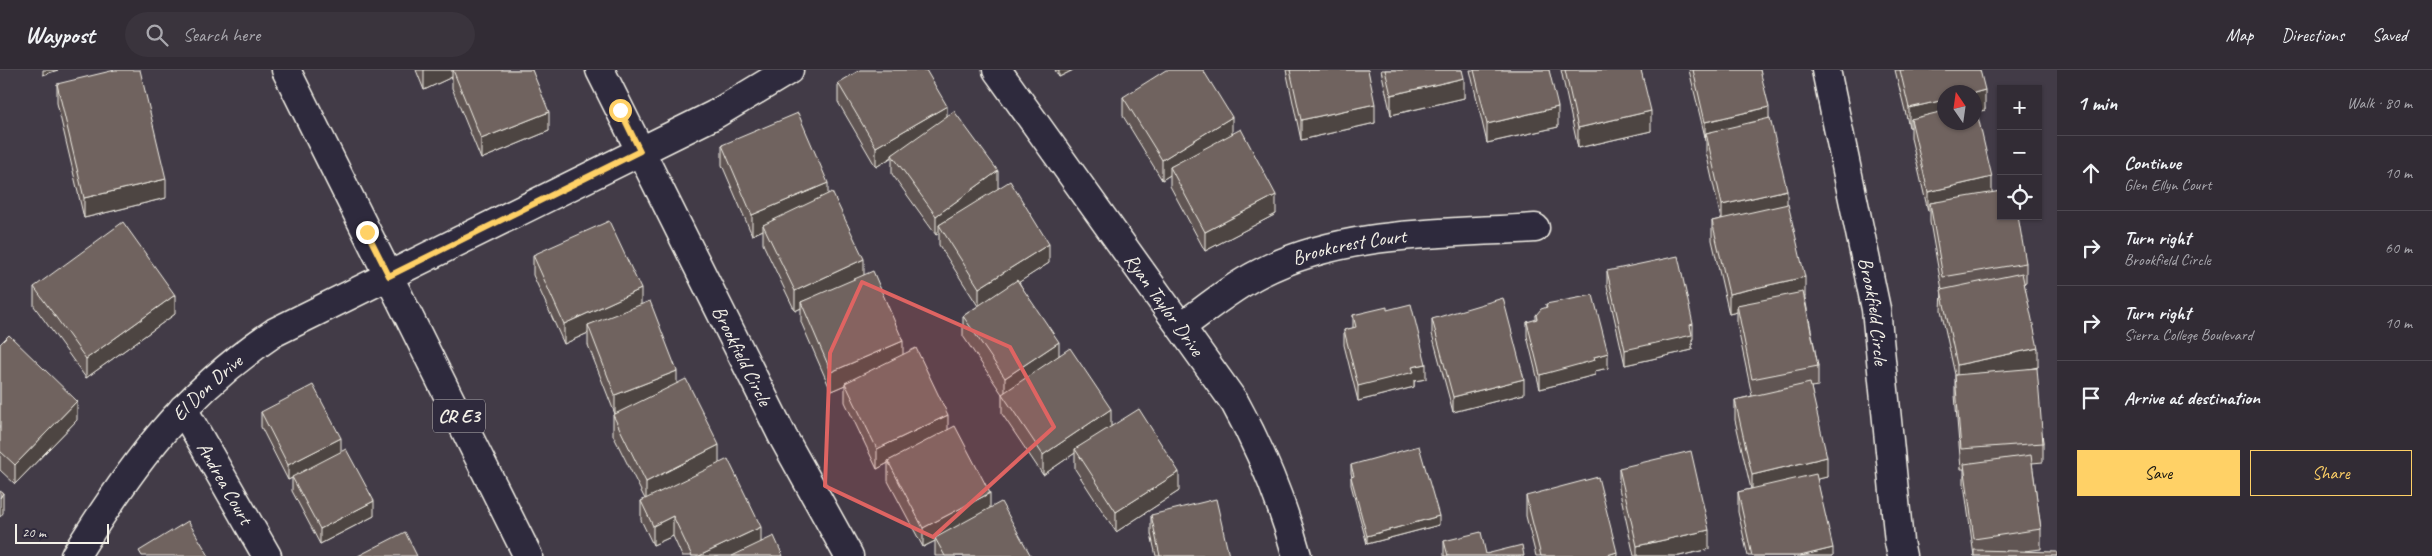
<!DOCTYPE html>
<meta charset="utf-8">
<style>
:root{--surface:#322c35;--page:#3a343d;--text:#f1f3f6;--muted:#a8a7ad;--line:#4d4850;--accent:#ffd166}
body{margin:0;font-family:Caveat,sans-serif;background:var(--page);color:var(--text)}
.controls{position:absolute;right:15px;top:15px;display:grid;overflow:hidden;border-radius:0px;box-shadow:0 1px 4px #0004}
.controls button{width:45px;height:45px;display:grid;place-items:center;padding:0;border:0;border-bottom:1px solid var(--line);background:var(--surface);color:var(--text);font:25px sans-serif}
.compass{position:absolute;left:1937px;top:15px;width:45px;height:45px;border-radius:50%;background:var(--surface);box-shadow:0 1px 4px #0004;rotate:347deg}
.scale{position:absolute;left:15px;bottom:12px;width:94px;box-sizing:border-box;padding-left:5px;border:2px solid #f4f1e8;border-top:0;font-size:14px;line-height:18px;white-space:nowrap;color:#f4f1e8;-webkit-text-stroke:4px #2f2a3d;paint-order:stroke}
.stop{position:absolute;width:15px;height:15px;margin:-11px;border:4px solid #ffd166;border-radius:50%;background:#fff}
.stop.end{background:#ffd166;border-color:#fff;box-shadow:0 1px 5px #0008}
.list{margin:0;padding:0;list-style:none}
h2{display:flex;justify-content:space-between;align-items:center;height:65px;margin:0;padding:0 20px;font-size:21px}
h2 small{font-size:16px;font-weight:400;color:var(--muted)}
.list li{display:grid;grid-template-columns:32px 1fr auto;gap:15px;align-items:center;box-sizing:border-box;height:75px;padding:0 20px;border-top:1px solid var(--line)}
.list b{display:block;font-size:19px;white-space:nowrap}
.list p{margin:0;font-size:16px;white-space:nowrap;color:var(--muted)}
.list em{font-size:16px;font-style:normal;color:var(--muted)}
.actions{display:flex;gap:10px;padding:15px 20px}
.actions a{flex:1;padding:11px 0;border:1px solid var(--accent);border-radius:0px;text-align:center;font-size:18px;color:var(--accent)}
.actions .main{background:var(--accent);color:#111}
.icon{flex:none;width:28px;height:28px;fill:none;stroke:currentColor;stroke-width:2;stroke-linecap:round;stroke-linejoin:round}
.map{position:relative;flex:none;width:2057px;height:486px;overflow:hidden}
header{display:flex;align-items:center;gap:30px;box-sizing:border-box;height:70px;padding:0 25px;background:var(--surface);border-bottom:1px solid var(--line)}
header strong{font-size:24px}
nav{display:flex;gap:28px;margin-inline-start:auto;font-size:18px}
.search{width:350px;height:45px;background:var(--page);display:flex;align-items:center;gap:12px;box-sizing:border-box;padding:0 18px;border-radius:28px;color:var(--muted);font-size:19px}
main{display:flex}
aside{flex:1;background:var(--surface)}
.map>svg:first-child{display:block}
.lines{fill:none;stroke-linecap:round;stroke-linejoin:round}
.minor-casing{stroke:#f4f1e8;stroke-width:31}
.major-casing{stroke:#f4f1e8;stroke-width:31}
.minor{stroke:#2f2a3d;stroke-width:28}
.major{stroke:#2f2a3d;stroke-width:28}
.wall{fill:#605552;stroke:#f4f1e8}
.shaded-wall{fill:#4e4542;stroke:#f4f1e8}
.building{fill:#70635f;stroke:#f4f1e8}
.route{stroke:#ffd166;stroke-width:6}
.marked{fill:#df6462;fill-opacity:0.2;stroke:#df6462;stroke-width:4;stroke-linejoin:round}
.labels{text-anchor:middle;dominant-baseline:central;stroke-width:4.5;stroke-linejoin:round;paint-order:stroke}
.shield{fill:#2f2a3d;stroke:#b9b5b5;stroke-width:1}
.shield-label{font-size:19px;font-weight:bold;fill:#f4f1e8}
.street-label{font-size:20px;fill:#f4f1e8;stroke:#2f2a3d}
</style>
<header>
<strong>Waypost</strong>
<div class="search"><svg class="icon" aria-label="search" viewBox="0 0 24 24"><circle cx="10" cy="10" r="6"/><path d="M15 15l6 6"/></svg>Search here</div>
<nav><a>Map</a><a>Directions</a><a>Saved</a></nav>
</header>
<main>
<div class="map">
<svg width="2057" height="486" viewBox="0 0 2057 486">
<rect width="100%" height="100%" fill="#423b47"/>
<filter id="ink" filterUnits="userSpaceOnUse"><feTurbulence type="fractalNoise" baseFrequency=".02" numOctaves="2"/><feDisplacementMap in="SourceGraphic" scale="10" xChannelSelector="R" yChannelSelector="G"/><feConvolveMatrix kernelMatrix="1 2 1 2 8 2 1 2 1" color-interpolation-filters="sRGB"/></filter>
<g filter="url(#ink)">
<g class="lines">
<defs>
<g id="minor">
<path id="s1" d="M600 0 783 367 849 486"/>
<path id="s2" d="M997 0 1235 333C1262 382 1282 432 1297 486"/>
<path id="s3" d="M1826 0 1876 239 1899 472 1902 486"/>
<path id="s4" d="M1182 256C1207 238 1232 217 1260 203 1343 160 1444 164 1535 158"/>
<path id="s5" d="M183 339 267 486"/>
<path id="s6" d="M75 486C133 393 182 325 275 262L714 45 789 0"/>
</g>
<path id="major" d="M286 0 528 486"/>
</defs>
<use href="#minor" class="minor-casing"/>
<use href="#major" class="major-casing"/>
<use href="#minor" class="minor"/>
<use href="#major" class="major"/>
</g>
<path class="wall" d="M416 0H532L549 61 481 89 452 18V7L424 20Z
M1055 0H1073L1059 7Z
M1286 0H1368L1375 53 1301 70Z
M1381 0H1462L1464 28 1391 45Z
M1470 0H1549L1558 57 1487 73Z
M1561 0H1641L1651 61 1578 78Z
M1689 0H1760L1769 48 1787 134 1818 296V316L1811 317 1827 407 1817 409 1833 486H1748L1738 442V422L1751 419 1735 350V330L1752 326 1737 254V242L1729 244 1712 170V151L1721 149 1706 82V71Z
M1895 0H1980L1985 40 1977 42 1992 123 2026 193V212L2024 213 2038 297 2034 298 2043 373V392L2032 393 2041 459V479L2025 481 2057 486H1974L1964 414V399H1961L1955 325V305L1941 240 1942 220 1930 152V140L1928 141 1911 68V57H1909Z
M838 13 947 46 1049 193 1019 212 1059 285 1111 356 1179 421 1116 462 1075 399V383L1043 405 1002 344V324L963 266V246L978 236 939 175V163L936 165 892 104V87L876 97 838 32Z
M57 14 166 128 84 148 57 33Z
M1123 27 1232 64 1276 144 1205 181 1170 116V105L1162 110 1123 46Z
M722 75 828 124 864 205 903 285 948 360 990 438 1031 486H935V471L923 477 888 411V393L877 399 845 332V315L831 321 801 252V238L795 241 763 174V160L752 165 722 95Z
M533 185 641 235 677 313 761 472 783 486H682L673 466 653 475 641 450V431L645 429 613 365V345L615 344 588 275V263L564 274 533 205Z
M1607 201 1693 269H1692V280L1625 295 1607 216Z
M34 217 175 244 86 308 34 236Z
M1546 234 1608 298 1595 301V305L1540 319 1527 266V252L1536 250V245L1546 238Z
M1387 240 1426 309 1414 311V317L1358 331 1344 275V260L1353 258V245Z
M1432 249 1524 324 1453 342 1432 264Z
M0 274 77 350 15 414 0 400Z
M261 342 341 381 374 446 320 474 292 421V408L288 410 261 357Z
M1351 395 1439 455 1367 474 1351 415V407H1352L1351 403Z
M1619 398 1709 479 1679 486H1634L1619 418Z
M1526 426 1617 486H1536L1526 446Z
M1151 445 1229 486H1156L1151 464Z
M1444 471 1486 484 1524 486H1444Z"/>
<path class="shaded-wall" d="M43 0H58L43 5Z
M424 0H452V7L424 20Z
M1059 0H1073L1059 7Z
M1464 8V28L1391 45V25Z
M1985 20V40L1974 42V23Z
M1944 30V49H1911V57H1909V38Z
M1375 34V53L1301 70V50Z
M947 36V55L892 85V87L876 97V77Z
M1558 37V57L1487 73V54Z
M1769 37V56L1706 63 1705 71V52Z
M1651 41V61L1578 78V58Z
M549 42V61L481 89V69Z
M1232 47V67L1170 97V105L1162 110V90Z
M998 101V120L939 155V163L936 165V146Z
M1992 107V126L1930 133V140L1928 141V122Z
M166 109V128L84 148V128Z
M828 113V133L763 155V160L752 165V145Z
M1787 120V140L1722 155V135Z
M1276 125V144L1205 181V162Z
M1049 174V193L979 238V218Z
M864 189V208L801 232V238L795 241V221Z
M1805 207V227L1737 235V242L1729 244V224Z
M641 219V239L588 255V263L564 274V254Z
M175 225V244L86 308V289Z
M1693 254V269H1692V280L1625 295V280Z
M903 271V290L845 313V315L831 321V302Z
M1059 272V291L1005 328V308Z
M2038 278V297L1957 314V295Z
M1608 283V298L1595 301V305L1540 319V305L1594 287Z
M1426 294V309L1414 311V317L1358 331V316L1412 297Z
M677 301V320L615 344V325Z
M1524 309V324L1453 342V327Z
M77 331V350L15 414V395Z
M1111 339V359L1075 379V383L1043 405V385Z
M948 345V365L888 391V393L877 399V379Z
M341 368V383L288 410V395Z
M719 375V395L646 431V412Z
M1827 387V407L1752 424V405Z
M1179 402V421L1116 462V442Z
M3 423V443L0 447V428Z
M990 423V443L935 468V471L923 477V458Z
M374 431V446L320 474V459Z
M673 446V466L653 475V456Z
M1439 446V455L1367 474V466Z
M761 457V476L740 486H699Z
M1709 460V479L1679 486H1637V476Z
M1833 478V486H1800Z
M1617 482V486H1604Z"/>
<path class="building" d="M115 0H140L166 109 84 128 57 14Z
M453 0H532L549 42 481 69Z
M860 0H926L947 36 876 77 838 13Z
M1166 0H1203L1232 47 1162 90 1123 27Z
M1290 0H1368L1375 34 1301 50Z
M1385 0H1462L1464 8 1391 25Z
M1474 0H1549L1558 37 1487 54Z
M1565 0H1641L1651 41 1578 58Z
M1693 0H1760L1769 37 1705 52Z
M1900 0H1980L1985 20 1974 23 1944 22V30L1909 38Z
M1974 34H1975L1992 107 1928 122 1911 49 1944 41V52H1974Z
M954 41 998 101 936 146 892 85Z
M798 43 828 113 752 145 722 75Z
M1770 48 1787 120 1722 135 1706 63Z
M1241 59 1276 125 1205 162 1170 97Z
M1010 111 1049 174 979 218 939 155Z
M2001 121V146H2018L2026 193 1943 207 1930 133Z
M832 122 864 189 795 221 763 155Z
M1788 134 1805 207 1729 224 1712 151Z
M609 151 641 219 564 254 533 185Z
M123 152 175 225 86 289 34 217Z
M1678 186 1693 254 1690 255 1692 265 1625 280 1607 201Z
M873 201 903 271 831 302 801 232Z
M2022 203 2038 278 1957 295 1941 220Z
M1017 210 1059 272 1005 308 963 246Z
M1803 222 1818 296 1752 309 1737 235Z
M1593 225 1608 283 1594 287 1595 290 1540 305 1527 252 1537 249 1536 245 1541 239 1547 237 1546 234Z
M1503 228 1524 309 1453 327 1432 249Z
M650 231 677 301 615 325 588 255Z
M1411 234 1426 294 1412 297 1414 302 1358 316 1344 260 1356 257 1353 245 1387 237V240Z
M9 265 77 331 15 395 0 381V274Z
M916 278 948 345 877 379 845 313Z
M1070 278 1111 339 1043 385 1002 324Z
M2037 298 2043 373 1961 379 1955 305Z
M686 309 719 375 646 412 613 345Z
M1810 313 1827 387 1752 405 1735 330Z
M313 315 341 368 288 395 261 342Z
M1139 339 1179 402 1116 442 1075 379Z
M955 356 990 423 923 458 888 391Z
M1419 376 1439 446 1367 466 1351 407 1354 406 1351 395Z
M346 379 374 431 320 459 292 407Z
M1691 381 1709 460 1637 476 1619 398Z
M2031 385 2041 459 1974 469 1964 394Z
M728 389 761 457 699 486H692L673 446 653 456 641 431Z
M1816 404 1833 478 1800 486H1752L1738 422Z
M1598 407 1617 482 1604 486H1541L1526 426Z
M0 421 3 423 0 428Z
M1216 429 1229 486H1160L1151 445Z
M1001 432 1031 486H945L935 468Z
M188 451 209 486H142L139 481Z
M405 462 417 486H358Z
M1481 462 1486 484 1522 475 1524 486H1448L1444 471Z
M774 466 783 486H732Z
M1974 480 2057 482V486H1974Z"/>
</g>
<g class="lines" filter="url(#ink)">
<path class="route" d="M367 162 389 206 640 81 620 40"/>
</g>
<path class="marked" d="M862 212 1010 277 1054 357 933 467 825 416 830 283Z"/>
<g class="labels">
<rect class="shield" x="433" y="329.5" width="52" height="33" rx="4"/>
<g class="shield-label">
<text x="459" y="346">CR E3</text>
</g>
<g class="street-label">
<text stroke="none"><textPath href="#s4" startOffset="188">Brookcrest Court</textPath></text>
<text stroke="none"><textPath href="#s2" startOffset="288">Ryan Taylor Drive</textPath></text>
<text stroke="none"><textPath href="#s3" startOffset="246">Brookfield Circle</textPath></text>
<text stroke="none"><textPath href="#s1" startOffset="319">Brookfield Circle</textPath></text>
<text stroke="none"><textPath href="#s6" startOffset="215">El Don Drive</textPath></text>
<text stroke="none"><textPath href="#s5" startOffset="85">Andrea Court</textPath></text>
</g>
</g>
</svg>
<div class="controls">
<button>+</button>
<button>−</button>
<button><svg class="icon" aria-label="locate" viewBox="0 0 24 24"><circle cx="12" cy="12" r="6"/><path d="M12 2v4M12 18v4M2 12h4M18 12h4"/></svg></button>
</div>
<svg class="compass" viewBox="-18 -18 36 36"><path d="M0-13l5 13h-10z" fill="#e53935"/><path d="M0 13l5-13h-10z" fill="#a8a7ad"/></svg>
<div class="scale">20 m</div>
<div class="stop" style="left:620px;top:40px"></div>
<div class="stop end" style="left:367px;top:162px"></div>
</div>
<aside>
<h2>1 min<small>Walk · 80 m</small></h2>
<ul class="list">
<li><svg class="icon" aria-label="ahead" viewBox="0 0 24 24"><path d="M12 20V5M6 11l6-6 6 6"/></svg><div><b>Continue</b><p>Glen Ellyn Court</p></div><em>10 m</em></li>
<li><svg class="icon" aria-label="right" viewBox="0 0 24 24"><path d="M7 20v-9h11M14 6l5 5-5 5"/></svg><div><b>Turn right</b><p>Brookfield Circle</p></div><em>60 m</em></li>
<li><svg class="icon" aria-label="right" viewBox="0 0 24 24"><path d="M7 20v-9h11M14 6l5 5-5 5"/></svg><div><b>Turn right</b><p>Sierra College Boulevard</p></div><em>10 m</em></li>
<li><svg class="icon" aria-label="arrive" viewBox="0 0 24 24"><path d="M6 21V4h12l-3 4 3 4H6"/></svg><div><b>Arrive at destination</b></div></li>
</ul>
<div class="actions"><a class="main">Save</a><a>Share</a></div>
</aside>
</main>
